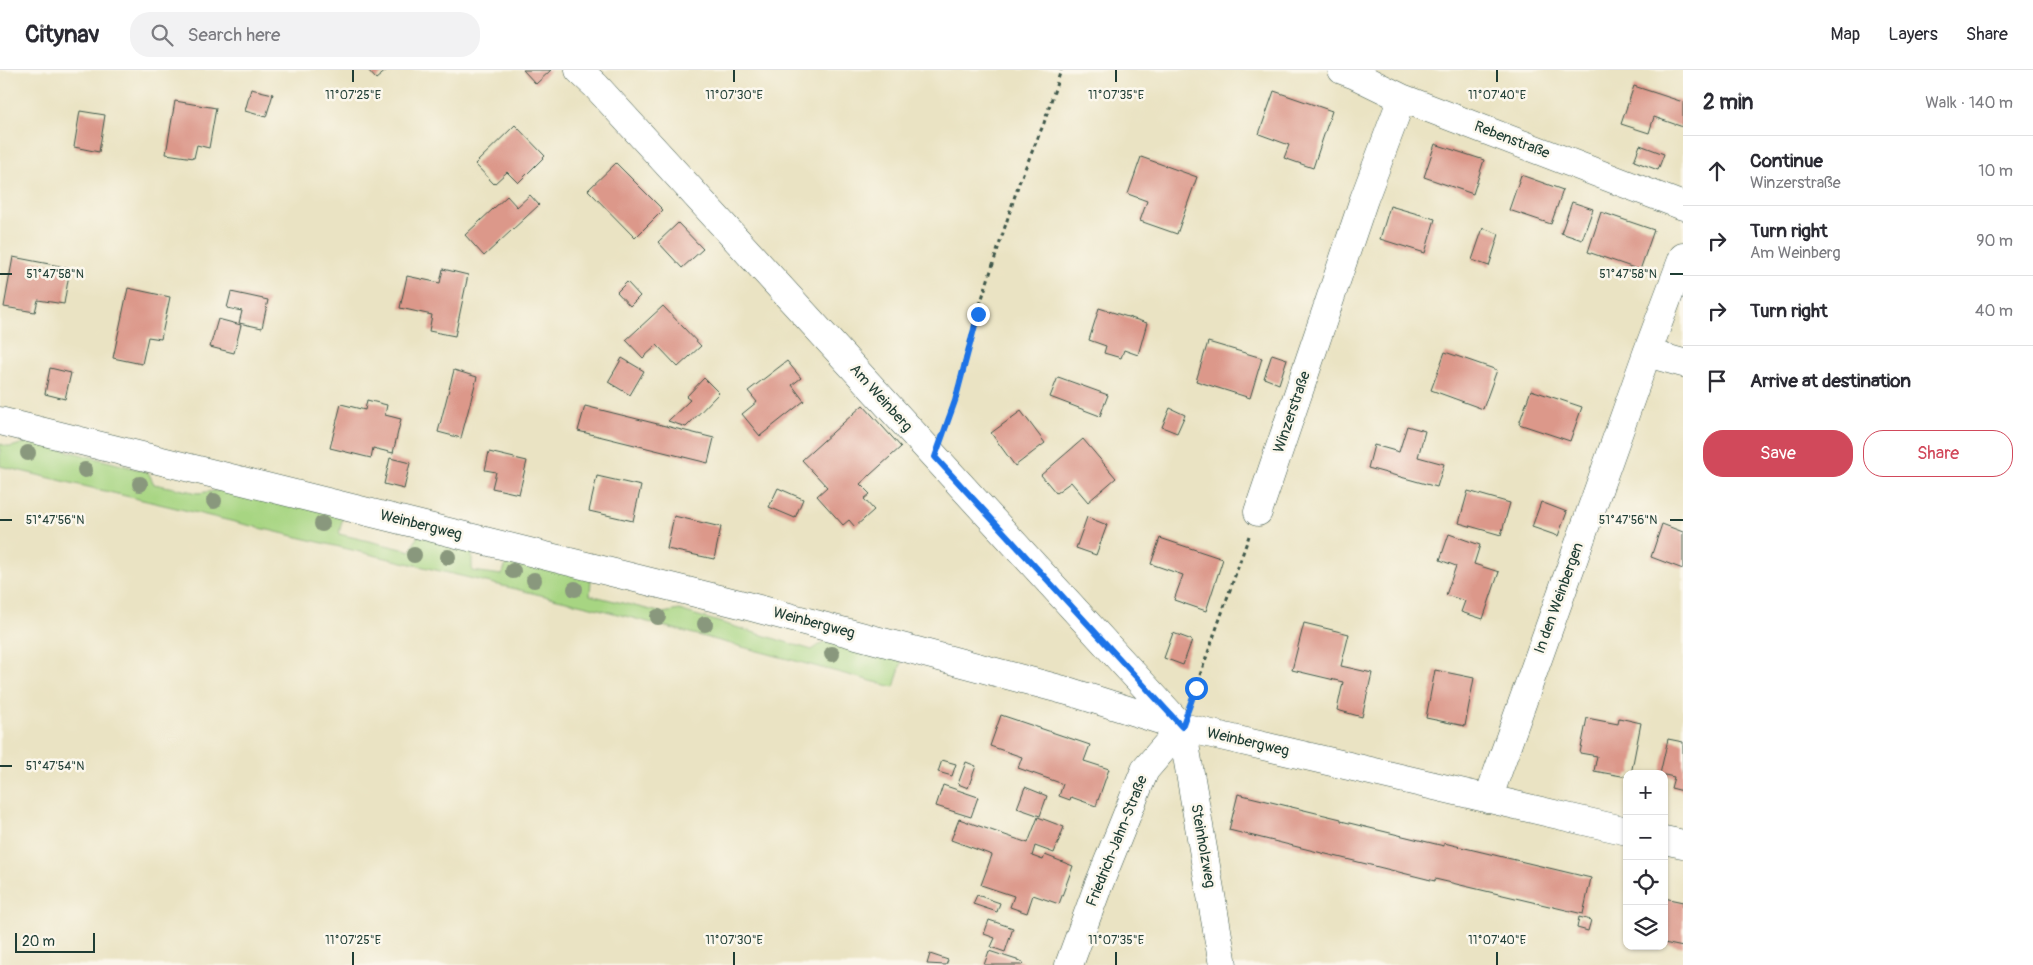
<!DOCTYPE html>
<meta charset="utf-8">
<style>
:root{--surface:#fff;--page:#f2f2f3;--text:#2b2b33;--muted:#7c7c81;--line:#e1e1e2;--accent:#d1495b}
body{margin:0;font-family:Pangolin,sans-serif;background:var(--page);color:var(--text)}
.controls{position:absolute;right:15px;bottom:15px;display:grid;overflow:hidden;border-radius:10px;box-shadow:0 1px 4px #0004}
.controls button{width:45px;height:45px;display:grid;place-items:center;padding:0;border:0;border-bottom:1px solid var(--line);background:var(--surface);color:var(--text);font:25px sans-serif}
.scale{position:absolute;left:15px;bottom:12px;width:80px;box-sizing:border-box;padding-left:5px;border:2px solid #1f3d34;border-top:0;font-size:14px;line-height:18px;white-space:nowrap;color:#1f3d34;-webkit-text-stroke:4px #fbf7ec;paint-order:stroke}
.stop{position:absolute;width:15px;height:15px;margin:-11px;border:4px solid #1a73e8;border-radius:50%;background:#fff}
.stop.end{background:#1a73e8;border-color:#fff;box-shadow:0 1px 5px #0008}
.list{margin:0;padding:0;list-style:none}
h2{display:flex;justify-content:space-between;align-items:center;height:65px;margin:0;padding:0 20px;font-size:21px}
h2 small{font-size:16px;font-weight:400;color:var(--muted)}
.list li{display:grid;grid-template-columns:32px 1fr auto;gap:15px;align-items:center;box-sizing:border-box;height:70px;padding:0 20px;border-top:1px solid var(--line)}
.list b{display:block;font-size:19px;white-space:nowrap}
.list p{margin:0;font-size:16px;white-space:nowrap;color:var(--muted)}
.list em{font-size:16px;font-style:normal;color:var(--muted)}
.actions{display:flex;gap:10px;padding:15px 20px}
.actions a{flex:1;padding:11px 0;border:1px solid var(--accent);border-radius:20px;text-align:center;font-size:18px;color:var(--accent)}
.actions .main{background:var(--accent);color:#fff}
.icon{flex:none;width:28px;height:28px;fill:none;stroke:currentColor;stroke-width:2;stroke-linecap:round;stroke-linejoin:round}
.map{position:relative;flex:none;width:1683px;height:895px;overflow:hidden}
header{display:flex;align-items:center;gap:30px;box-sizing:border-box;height:70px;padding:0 25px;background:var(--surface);border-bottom:1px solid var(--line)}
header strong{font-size:24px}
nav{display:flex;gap:28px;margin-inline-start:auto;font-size:18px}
.search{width:350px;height:45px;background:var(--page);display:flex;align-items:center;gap:12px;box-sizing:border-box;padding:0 18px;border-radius:20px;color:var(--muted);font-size:19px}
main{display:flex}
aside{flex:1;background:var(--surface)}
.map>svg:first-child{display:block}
.green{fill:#a7d582;stroke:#63895b}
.building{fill:#dc988a}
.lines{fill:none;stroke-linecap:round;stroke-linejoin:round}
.minor-casing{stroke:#3d5649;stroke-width:29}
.path{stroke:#3d5649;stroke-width:3;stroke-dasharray:4 4;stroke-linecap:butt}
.minor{stroke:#fff;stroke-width:28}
.tree{fill:#89987d}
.route{stroke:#1a73e8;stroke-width:6}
.ticks{fill:none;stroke:#1f3d34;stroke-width:2}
.labels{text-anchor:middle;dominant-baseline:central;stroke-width:5;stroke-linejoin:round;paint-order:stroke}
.street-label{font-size:15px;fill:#1f3d34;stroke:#fbf7ec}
.ticks-label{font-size:12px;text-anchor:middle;fill:#1f3d34;stroke:#fbf7ec;stroke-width:5;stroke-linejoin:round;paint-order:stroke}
</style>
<header>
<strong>Citynav</strong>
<div class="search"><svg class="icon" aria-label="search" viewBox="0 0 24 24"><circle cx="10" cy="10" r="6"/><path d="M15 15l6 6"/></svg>Search here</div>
<nav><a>Map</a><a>Layers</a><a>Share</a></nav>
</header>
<main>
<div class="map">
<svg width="1683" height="895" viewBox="0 0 1683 895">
<rect width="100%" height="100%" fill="#fbf7ec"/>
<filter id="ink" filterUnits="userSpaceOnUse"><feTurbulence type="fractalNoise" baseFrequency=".02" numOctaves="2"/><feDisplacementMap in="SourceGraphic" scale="10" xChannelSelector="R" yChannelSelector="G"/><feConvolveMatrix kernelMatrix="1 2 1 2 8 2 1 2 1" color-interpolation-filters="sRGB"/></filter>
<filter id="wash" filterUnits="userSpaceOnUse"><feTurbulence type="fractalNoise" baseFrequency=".0096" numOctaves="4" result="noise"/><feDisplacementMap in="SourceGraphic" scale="20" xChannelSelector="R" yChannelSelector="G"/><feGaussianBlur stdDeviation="1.12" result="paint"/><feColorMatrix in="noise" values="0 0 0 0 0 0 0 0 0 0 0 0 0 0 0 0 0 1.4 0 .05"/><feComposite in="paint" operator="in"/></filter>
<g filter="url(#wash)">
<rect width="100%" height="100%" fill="#eae3c3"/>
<path class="green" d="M30 371 148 402 154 414 198 423 230 419 343 446 339 464 411 481 418 465 472 481V501L502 505 509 486 591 509 590 525 663 543 679 540 812 580 825 571 902 591 894 617 591 537 0 396V374L11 377Z"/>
<g id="blocks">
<path class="building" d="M368 0H387L376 9Z
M523 0H551L536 14Z
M1634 16 1683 32V57L1654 47 1649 63 1621 54Z
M251 19 273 24 266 47 245 41Z
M1274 21 1332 41 1313 98 1284 88 1289 75 1259 64Z
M175 31 216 38 209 78 197 75 194 88 166 84Z
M80 41 105 45 99 82 74 77Z
M515 55 545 86 518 113 507 102 494 114 475 94Z
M1435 74 1484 90 1473 124 1424 107Z
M1640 75 1664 84 1658 100 1634 91Z
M1141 87 1197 107 1177 164 1140 151 1147 131 1128 124Z
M616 93 663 140 635 168 588 120Z
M1521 105 1563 120 1551 154 1509 140Z
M530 125 539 135 484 186 465 165 507 126 517 137Z
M1572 132 1593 139 1582 170 1561 163Z
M1390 136 1435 149 1425 183 1380 169Z
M1601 142 1654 160 1640 200 1588 182Z
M678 153 703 179 682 198 658 172Z
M1483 158 1499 164 1489 196 1472 190Z
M13 187 70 198 64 234 38 230 35 242 4 237Z
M443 199 468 205 455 266 429 261 432 245 400 238 407 206 440 213Z
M627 212 640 226 630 236 617 222Z
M128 218 170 227 161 269 148 267 142 294 113 288Z
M231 222 268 230 262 258 239 253 242 241 227 238Z
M663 236 701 276 678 297 657 275 643 288 626 270Z
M1099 238 1147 253 1138 285 1124 280 1121 288 1104 283 1106 276 1089 270Z
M218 249 241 255 234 283 210 277Z
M1208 272 1262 288 1250 328 1196 311Z
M1445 282 1497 300 1483 339 1431 320Z
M1272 284 1287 289 1279 314 1264 308Z
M622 288 644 301 630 325 608 312Z
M787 291 801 308 792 315 804 331 760 366 742 344 757 332 748 321Z
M50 298 71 303 65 329 45 324Z
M454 300 477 307 461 368 438 362Z
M1058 307 1108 325 1100 346 1050 327Z
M704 308 719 323 686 357 668 351 690 330 686 327Z
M1531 320 1582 337 1570 371 1519 354Z
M367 330 387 335 385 345 401 349 393 383 373 378 371 388 330 378 341 334 365 340Z
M863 335 901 377 860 414 870 424 864 429 874 440 855 457 849 450 843 455 817 426 827 417 802 390Z
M585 336 714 368 708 393 578 361Z
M1170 338 1185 345 1177 363 1162 357Z
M1021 341 1045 373 1015 396 991 363Z
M1407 356 1425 361 1418 387 1444 394 1437 417 1368 398 1374 375 1399 382Z
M1083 369 1116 408 1088 432 1071 412 1056 423 1041 405Z
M489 382 527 391 519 424 492 418 496 402 485 400Z
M390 388 410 393 404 419 384 414Z
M597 406 641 416 633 451 589 441Z
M778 418 803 429 795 448 769 437Z
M1468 421 1510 433 1501 465 1459 453Z
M1541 432 1567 442 1558 466 1532 457Z
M674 446 721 457 714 489 667 479Z
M1087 447 1107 455 1096 485 1076 478Z
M1662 454 1683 462V499L1651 487Z
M1449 464 1480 475 1474 494 1499 502 1483 549 1461 542 1465 531 1446 525 1456 496 1440 490Z
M1160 468 1223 489 1206 541 1174 530 1183 505 1151 494Z
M1304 553 1349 564 1341 596 1372 603 1362 647 1337 640 1343 612 1292 600Z
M1173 563 1192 570 1183 595 1164 588Z
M1435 600 1474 608 1465 656 1426 648Z
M1001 645 1090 675 1084 691 1109 699 1096 736 1071 727 1070 730 1059 726 1063 714 1018 698 1022 687 990 676Z
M1587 648 1618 654 1619 648 1641 653 1631 704H1627V707L1594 701 1597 686 1580 683Z
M1668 669 1683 672V721L1671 718 1674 707 1660 704Z
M942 690 956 694 952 706 938 702Z
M966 692 976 696 968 718 958 714Z
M943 715 978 727 971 747 936 736Z
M1025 717 1047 726 1040 746 1017 738Z
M1238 724 1341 749V751L1382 761 1444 776V773L1591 808 1583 844 1435 809V811L1229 760Z
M1038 747 1064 757 1054 783 1035 776 1032 786 1043 790 1045 785 1073 796 1059 834 1033 825 1027 843 1010 837 1014 826 981 815 992 785 951 770 959 749 1028 773Z
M977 825 1000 833 997 842 973 834Z
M1664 828 1683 832V877L1664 873Z
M1579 847 1591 850 1588 861 1577 858Z
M989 850 1013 858 1005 882 991 877 995 868 984 864Z
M989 881 1023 892 1022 895H984Z
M930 884 948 890 946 895 927 894Z"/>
</g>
</g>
<g filter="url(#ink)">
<use href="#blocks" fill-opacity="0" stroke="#3d5649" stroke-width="1"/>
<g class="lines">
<defs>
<path id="minor" d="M579 0 596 16 1181 656
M1342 0 1355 5 1402 28 1683 136
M1647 283 1683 293
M0 351 740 534 1071 622 1182 657 1627 761
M1258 442 1364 129 1402 28
M1182 657 1223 895
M1488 729 1647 283 1683 187
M1664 770 1683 774
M1069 895 1097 819 1145 700 1182 657"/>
</defs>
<use href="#minor" class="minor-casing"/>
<path class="path" d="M945 358 955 331 977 244 1019 113 1044 53 1061 0
M1192 628 1249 466"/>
<use href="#minor" class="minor"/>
</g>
<g class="tree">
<circle cx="28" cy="383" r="8"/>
<circle cx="85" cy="400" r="8"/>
<circle cx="140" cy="414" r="8"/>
<circle cx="214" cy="431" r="8"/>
<circle cx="322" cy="454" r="8"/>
<circle cx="414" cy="485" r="8"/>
<circle cx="448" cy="487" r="8"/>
<circle cx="513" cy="501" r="8"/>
<circle cx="534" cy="510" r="8"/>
<circle cx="575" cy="519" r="8"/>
<circle cx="658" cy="547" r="8"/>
<circle cx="705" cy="554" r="8"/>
<circle cx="832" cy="584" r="8"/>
</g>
</g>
<g class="lines" filter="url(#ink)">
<path class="route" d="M978 244 955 331 935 387 1182 657 1196 618"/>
</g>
<path class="ticks" d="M353 0V12M734 0V12M1116 0V12M1497 0V12M0 204H12M1670 204H1683M0 450H12M1670 450H1683M0 696H12M353 882V895M734 882V895M1116 882V895M1497 882V895"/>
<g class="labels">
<g class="street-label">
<text transform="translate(1512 70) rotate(21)">Rebenstraße</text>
<text transform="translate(881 328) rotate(48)">Am Weinberg</text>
<text transform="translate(1292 342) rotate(-71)">Winzerstraße</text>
<text transform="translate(421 455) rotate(14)">Weinbergweg</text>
<text transform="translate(1559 528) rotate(-70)">In den Weinbergen</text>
<text transform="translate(814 553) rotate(15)">Weinbergweg</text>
<text transform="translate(1248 672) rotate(13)">Weinbergweg</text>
<text transform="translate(1117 771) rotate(-68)">Friedrich-Jahn-Straße</text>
<text transform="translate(1203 776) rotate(80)">Steinholzweg</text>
</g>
</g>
<g class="ticks-label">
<text x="353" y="29">11°07'25"E</text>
<text x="734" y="29">11°07'30"E</text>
<text x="1116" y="29">11°07'35"E</text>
<text x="1497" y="29">11°07'40"E</text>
<text x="55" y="208">51°47'58"N</text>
<text x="1628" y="208">51°47'58"N</text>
<text x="55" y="454">51°47'56"N</text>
<text x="1628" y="454">51°47'56"N</text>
<text x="55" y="700">51°47'54"N</text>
<text x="353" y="874">11°07'25"E</text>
<text x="734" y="874">11°07'30"E</text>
<text x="1116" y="874">11°07'35"E</text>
<text x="1497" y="874">11°07'40"E</text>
</g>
</svg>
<div class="controls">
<button>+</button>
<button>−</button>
<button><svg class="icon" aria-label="locate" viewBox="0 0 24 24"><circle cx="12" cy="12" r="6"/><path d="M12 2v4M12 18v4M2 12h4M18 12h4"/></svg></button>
<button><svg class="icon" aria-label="layers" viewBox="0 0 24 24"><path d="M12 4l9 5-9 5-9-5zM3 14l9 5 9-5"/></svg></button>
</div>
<div class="scale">20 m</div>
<div class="stop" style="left:1196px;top:618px"></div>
<div class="stop end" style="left:978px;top:244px"></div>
</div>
<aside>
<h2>2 min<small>Walk · 140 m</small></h2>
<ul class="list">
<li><svg class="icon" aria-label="ahead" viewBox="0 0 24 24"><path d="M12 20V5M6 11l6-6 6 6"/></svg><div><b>Continue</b><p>Winzerstraße</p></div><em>10 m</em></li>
<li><svg class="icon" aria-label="right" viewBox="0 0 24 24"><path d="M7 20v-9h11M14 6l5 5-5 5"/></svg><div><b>Turn right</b><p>Am Weinberg</p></div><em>90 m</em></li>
<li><svg class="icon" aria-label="right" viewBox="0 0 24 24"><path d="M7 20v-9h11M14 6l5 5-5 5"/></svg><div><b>Turn right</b></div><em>40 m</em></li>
<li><svg class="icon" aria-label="arrive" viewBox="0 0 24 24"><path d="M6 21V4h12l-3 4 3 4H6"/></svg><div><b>Arrive at destination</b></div></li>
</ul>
<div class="actions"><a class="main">Save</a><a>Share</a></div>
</aside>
</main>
